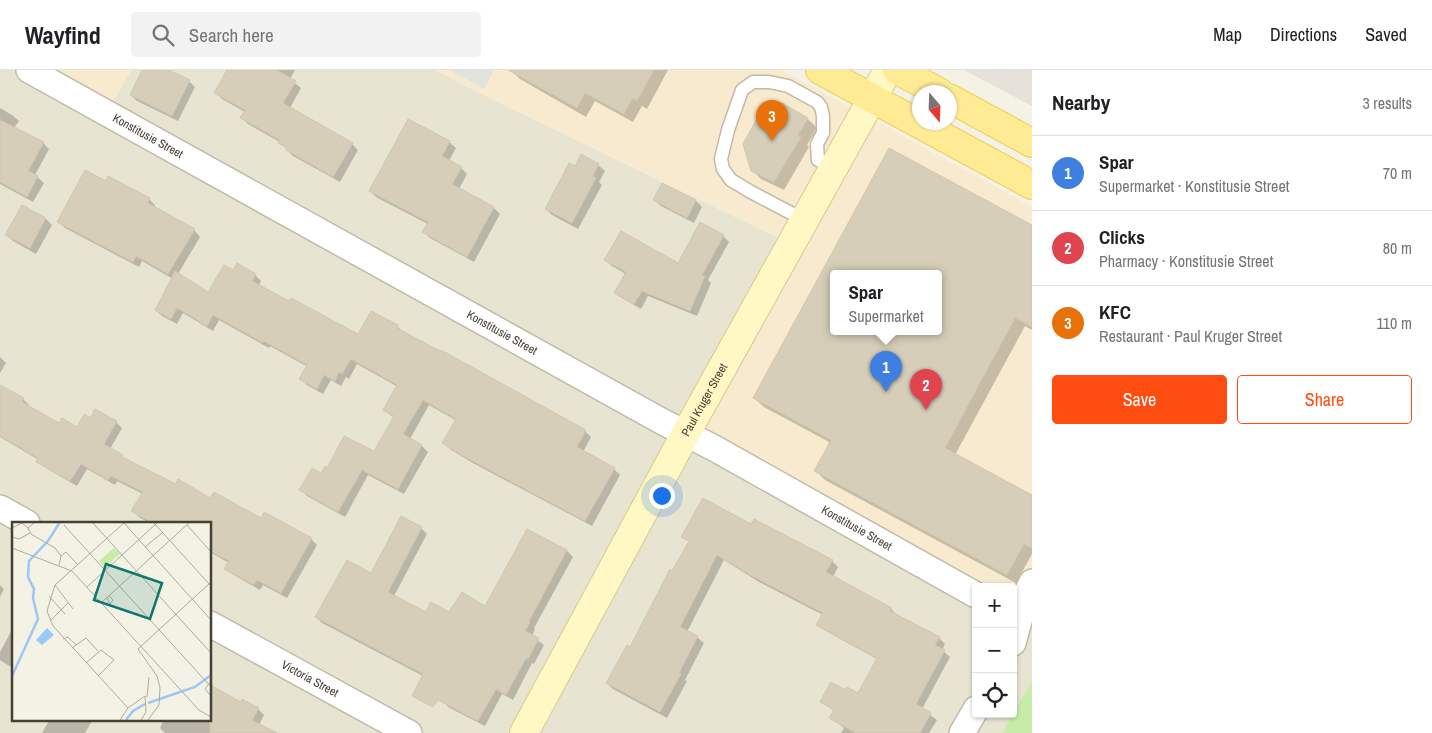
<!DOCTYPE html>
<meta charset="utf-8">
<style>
:root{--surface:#fff;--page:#f2f2f2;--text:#202124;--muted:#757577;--line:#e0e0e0;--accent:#ff4d11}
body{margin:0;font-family:"Archivo Narrow",sans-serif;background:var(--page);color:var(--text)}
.controls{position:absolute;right:15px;bottom:15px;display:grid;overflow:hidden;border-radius:5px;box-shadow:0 1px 4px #0004}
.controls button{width:45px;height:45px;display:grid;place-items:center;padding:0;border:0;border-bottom:1px solid var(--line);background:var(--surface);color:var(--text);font:25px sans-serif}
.compass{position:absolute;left:912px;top:15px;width:45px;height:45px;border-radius:50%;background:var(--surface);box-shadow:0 1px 4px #0004;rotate:161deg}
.you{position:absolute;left:661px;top:425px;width:18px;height:18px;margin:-12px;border:4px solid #fff;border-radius:50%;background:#1a73e8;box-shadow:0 0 0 8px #1a73e833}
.badge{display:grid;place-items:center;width:32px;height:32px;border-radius:50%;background:var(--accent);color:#fff;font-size:16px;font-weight:700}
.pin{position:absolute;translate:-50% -41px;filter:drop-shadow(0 1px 2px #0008)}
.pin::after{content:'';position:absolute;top:26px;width:18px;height:15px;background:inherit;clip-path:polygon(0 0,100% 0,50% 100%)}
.popup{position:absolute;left:830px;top:200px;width:112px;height:65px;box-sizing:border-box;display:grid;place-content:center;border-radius:5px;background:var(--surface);filter:drop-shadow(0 1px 4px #0005);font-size:16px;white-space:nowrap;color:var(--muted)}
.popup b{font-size:19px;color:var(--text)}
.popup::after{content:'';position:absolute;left:50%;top:100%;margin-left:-10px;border:10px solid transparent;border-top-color:var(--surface)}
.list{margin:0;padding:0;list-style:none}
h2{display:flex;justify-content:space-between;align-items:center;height:65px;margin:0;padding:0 20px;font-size:21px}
h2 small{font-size:16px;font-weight:400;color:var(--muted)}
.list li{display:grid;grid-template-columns:32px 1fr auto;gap:15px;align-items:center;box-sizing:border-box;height:75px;padding:0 20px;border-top:1px solid var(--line)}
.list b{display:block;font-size:19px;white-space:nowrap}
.list p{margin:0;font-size:16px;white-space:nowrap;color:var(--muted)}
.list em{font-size:16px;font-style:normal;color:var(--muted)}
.actions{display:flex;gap:10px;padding:15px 20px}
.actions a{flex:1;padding:11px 0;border:1px solid var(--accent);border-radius:5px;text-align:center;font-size:18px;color:var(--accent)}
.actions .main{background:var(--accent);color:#fff}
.icon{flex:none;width:28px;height:28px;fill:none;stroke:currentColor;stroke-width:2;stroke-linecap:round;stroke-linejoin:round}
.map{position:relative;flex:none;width:1032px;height:663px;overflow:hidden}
header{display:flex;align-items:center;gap:30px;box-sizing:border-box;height:70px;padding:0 25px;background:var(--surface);border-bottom:1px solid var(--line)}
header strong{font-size:24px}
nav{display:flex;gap:28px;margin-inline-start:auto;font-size:18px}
.search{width:350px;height:45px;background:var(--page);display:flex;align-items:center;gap:12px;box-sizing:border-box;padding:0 18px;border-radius:5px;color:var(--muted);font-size:19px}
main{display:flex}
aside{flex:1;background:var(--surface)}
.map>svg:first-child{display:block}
.residential{fill:#e8e4d2;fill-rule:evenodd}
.commercial{fill:#f8eace;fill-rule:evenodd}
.industrial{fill:#e6e2da}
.green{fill:#c7ecaa}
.parking{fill:#e4e2de}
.shadow{fill:#0003;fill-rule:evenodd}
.building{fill:#d6ceb9;stroke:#d2c7ac;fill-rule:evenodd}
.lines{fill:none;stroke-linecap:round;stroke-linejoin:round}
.lane-casing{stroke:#c0baa7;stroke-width:15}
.street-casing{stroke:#c0baa7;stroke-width:28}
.secondary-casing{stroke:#d7cc91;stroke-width:30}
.primary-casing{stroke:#edd059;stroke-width:30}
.lane{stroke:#fff;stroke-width:12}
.street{stroke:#fff;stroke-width:25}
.secondary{stroke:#fff7c4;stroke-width:28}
.primary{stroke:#ffeb93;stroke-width:28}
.labels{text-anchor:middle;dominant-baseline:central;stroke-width:5;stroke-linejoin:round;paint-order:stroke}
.street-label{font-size:12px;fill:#474134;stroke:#fff}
.inset-river{fill:none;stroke:#9cc8f6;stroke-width:2.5}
.inset-road{fill:none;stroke:#afab9e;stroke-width:1}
.view{fill:#0f766e;fill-opacity:0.15;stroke:#0f766e;stroke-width:2.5}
.inset-edge{fill:none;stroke:#474134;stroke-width:2.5}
</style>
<header>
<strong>Wayfind</strong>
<div class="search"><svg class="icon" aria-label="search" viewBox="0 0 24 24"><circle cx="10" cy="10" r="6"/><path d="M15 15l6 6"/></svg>Search here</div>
<nav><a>Map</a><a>Directions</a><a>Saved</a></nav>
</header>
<main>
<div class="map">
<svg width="1032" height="663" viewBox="0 0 1032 663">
<rect width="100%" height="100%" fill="#f4f1e5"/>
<path class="residential" d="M0 0H33L107 42 131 0H435L477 22 791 174 690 358 976 517V644H1013V534L1032 521V663H0ZM14 453H210V649H14Z"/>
<path class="commercial" d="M33 0H131L108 42Z
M435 0H782L1032 137V521L1013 534V517H981L690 358 790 173 477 22ZM834 203H938V261H834Z"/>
<path class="industrial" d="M964 0H1032V36Z"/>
<path class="green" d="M1032 611V663H1002Z"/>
<path class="parking" d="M449 0H494L484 19Z"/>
<path class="shadow" d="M144 0H166L189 11 195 17 178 51 137 31 131 25Z
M229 0H295L290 9 301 18 290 38 352 74 358 80 340 112 293 86 280 72 248 54 242 48 245 42 222 29 216 23Z
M511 0H668L647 39 642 36 633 52 595 31 586 47 520 9Z
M0 38 12 45 19 51 14 58 43 73 49 79 35 105 44 113 33 132 0 114Z
M808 49 817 58 807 75 809 77 784 120 761 109 752 100Z
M449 72 456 78 449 91 461 98 467 104 459 119 494 138 500 144 474 192 430 168 424 162 428 154 376 127 370 121Z
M889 80 1032 156V260L1025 256 955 385 1032 426V484L1016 513 825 410 816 401 831 373 764 337 754 328ZM834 203H938V261H834Z
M598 95 605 101 599 112 602 115 578 159 552 145 546 139 576 97Z
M107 113 149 129 155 135 154 138 194 160 200 167 178 204 209 223 233 202 255 205 261 211 259 215 290 233 358 266 397 256 404 263 585 361 591 367 583 382 614 399 620 405 592 456 471 392 450 379 444 373 457 351 429 335 410 369 422 376 428 382 404 424 368 405 345 447 307 426 301 420 328 399 375 383 394 348 385 340 398 317 357 294 349 309 346 307 341 316 331 310 323 324 307 315 301 309 308 297 270 276 269 278 219 250 213 261 183 243 177 254 162 246 156 240 173 209 142 191 139 197 65 158 59 152Z
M663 114 696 131 702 137 694 153 661 136 655 130Z
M46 149 52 155 36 184 13 171 7 165Z
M723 166 729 172 708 210 711 213 697 246 648 226 641 239 622 228 615 222 626 204 612 196 606 190 679 194Z
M0 287 6 293 0 303Z
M0 316 23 329 29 335 28 337 59 355 77 359 90 350 116 352 122 358 110 379 127 391 176 415 311 469 317 475 287 528 263 515 260 520 232 504 226 498 229 493 210 482V453H149L139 447 133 441 143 424 117 411 115 415 87 399 77 416 44 397 38 392 39 390 0 367Z
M752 456 832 491 838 497 833 507 891 539 897 545 939 568 945 574 942 580 950 587 922 639 937 650 929 663H841L844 658 831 648 835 642 821 631 846 622 859 625 877 589 824 560 818 554 823 545 759 512 724 490 687 562 697 567 704 573 685 610 687 611 667 648 613 619 607 613 631 578 690 473 683 466Z
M421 458 427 464 394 526 426 544H450L486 538 528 461 567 481 573 487 534 558 535 559 532 566 544 575 534 594 532 593 513 630 502 624 485 656 448 637 423 606 322 553 316 547 372 505Z
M0 515 4 519 0 527Z
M14 556V599L0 590V582Z
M210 613 214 617V618L241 634 258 639 264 645 259 655 274 663H165L160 658 164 649H210Z
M50 649H93L85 663H42Z"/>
<path class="building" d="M142 0H169L190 10 172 46 130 25Z
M227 0H277L296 11 283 33 353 73 333 107 286 80 287 78 278 73 280 70 240 48 245 40 214 23Z
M508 0H654L637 31 633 28 624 44 585 23 577 38Z
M782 33 808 48 798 65 801 67 774 112 751 101 743 74 765 34 778 41Z
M408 49 450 71 442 86 462 97 452 114 494 137 467 187 422 162 428 152 369 121Z
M0 50 44 72 28 101 38 106 27 127 0 112Z
M889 78 1032 155V257L1015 248 945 378 1032 425V478L1024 474 1007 505 814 401 831 370 753 328ZM834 203H938V261H834Z
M581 84 599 94 593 106 596 108 572 153 545 139 569 93 575 96Z
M85 100 106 111 108 106 150 128 148 133 195 159 168 204 136 186 133 192 57 152Z
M662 113 696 130 687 148 653 130Z
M22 135 46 148 30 178 5 165Z
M700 152 724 165 702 205 705 206 690 241 642 221 634 234 614 223 626 202 604 190 621 161 678 193Z
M237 193 256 204 252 211 289 231 291 228 358 264 371 241 398 255 397 258 440 281 441 280 586 360 577 377 615 398 585 451 463 386 442 373 456 349 423 330 403 364 422 375 398 419 362 400 338 442 299 420 312 398 321 403 325 396 327 398 344 366 374 381 394 346 383 340 397 315 351 289 342 304 339 302 335 311 324 305 317 319 299 309 307 295 264 271 263 273 213 245 207 256 177 238 171 249 155 240 175 201 208 222 224 195 233 200Z
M0 315 24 328 22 332 59 353 62 348 77 357 84 344 90 348 95 339 117 351 104 374 123 385 122 387 176 414 178 409 210 428 214 422 261 448 264 442 312 468 281 523 257 510 254 515 224 499 229 491 210 481V453H152L131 441 143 422 111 406 108 410 81 394 70 411 36 392 38 388 0 366Z
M703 428 751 454 754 449 833 490 826 502 892 538 890 541 940 567 935 575 945 580 916 634 931 643 920 663H856L829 648 834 640 820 632 831 612 846 620 847 617 858 623 877 588 816 555 823 543 752 506 717 485 680 557 698 566 679 603 681 604 660 642 606 613 627 575 630 577 670 499 672 501 689 471 681 467Z
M401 446 422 457 388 522 426 542 431 532 449 542 462 522 485 536 527 459 567 480 529 551 530 552 525 561 539 568 528 589 526 588 506 625 496 619 478 651 438 630 433 637 412 626 423 604 315 547 347 490 371 503Z
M210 615 241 632 242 629 259 638 252 650 277 663H210Z"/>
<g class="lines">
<defs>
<path id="lane" d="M804 150 751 122 731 110 723 99 721 89 728 60 742 20 753 12H769L788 16 817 32 821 37 823 46V63L817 74 818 90 835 97"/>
<g id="street">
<path id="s1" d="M29 0 663 352 714 378 976 525"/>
<path d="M0 438 27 453"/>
<path id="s2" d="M210 554 409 663"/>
<path d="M1013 573 1027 522 1032 512"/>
<path d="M962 663 976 639"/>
</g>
<g id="secondary">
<path id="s3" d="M524 663 686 363 888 0"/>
</g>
<path id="primary" d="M820 0 1032 115
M897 0 939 22
M949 28 1032 73"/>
</defs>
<use href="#lane" class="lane-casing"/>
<use href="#street" class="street-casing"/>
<use href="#secondary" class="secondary-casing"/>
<use href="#primary" class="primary-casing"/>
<use href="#lane" class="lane"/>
<use href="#street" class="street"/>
<use href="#secondary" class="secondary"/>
<use href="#primary" class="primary"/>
</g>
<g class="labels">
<g class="street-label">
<text stroke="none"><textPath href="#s1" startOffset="136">Konstitusie Street</textPath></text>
<text stroke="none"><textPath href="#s1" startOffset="541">Konstitusie Street</textPath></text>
<text stroke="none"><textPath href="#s3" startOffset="379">Paul Kruger Street</textPath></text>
<text stroke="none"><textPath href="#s1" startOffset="946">Konstitusie Street</textPath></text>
<text stroke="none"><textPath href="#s2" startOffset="114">Victoria Street</textPath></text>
</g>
</g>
<g transform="translate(12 452)">
<rect width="199" height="199" fill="#f4f1e5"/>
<path d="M102 26 108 32 92 45 87 39Z" fill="#c7ecaa"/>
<path d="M35 106 42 113 30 123 24 118Z" fill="#9cc8f6"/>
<path class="inset-river" d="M0 154 26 97 21 76 22 67 16 55 17 39 36 19 48 0M136 181 183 165 199 153M114 198 121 189 133 182"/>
<path class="inset-road" d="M23 0 16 6 19 12 43 26 49 34 47 43M80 0 199 131M111 0 199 98M113 0 43 63 35 89 41 104 116 186M141 0 199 64M52 3 199 165M175 3 199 30M0 6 10 1 16 6M0 15 7 17 18 11M133 25 150 11M0 26 60 49 187 188 199 195M49 34 54 30 66 43M43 63 61 87M75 65 146 0M37 74 53 92M95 76 98 82 101 78 97 74M90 80 178 0M38 99 56 81M51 117 56 115 64 123M60 126 74 116 86 129M74 141 89 128 102 138 86 154M199 159 193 167 199 174M135 175 137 155M108 198 116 186 133 174 134 190 129 198M136 198 147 183 148 166 145 154 126 127 199 60"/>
<path class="view" d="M94 42 150 61 138 97 82 78Z"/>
<rect width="199" height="199" class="inset-edge"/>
</g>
</svg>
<div class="controls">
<button>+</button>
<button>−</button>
<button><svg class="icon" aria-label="locate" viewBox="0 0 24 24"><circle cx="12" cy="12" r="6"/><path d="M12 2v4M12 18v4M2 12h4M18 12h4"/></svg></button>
</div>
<svg class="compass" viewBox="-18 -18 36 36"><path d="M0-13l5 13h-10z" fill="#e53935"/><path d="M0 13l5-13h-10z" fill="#757577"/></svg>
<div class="you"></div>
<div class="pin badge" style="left:886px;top:322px;background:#3f7fe0">1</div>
<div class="popup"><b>Spar</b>Supermarket</div>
<div class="pin badge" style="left:926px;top:340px;background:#e0444e">2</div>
<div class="pin badge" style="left:772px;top:71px;background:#e8710a">3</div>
</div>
<aside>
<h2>Nearby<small>3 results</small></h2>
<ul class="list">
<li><span class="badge" style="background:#3f7fe0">1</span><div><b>Spar</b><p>Supermarket · Konstitusie Street</p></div><em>70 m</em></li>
<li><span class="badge" style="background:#e0444e">2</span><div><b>Clicks</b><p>Pharmacy · Konstitusie Street</p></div><em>80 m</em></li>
<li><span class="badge" style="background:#e8710a">3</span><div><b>KFC</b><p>Restaurant · Paul Kruger Street</p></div><em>110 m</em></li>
</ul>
<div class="actions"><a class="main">Save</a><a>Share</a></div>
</aside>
</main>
